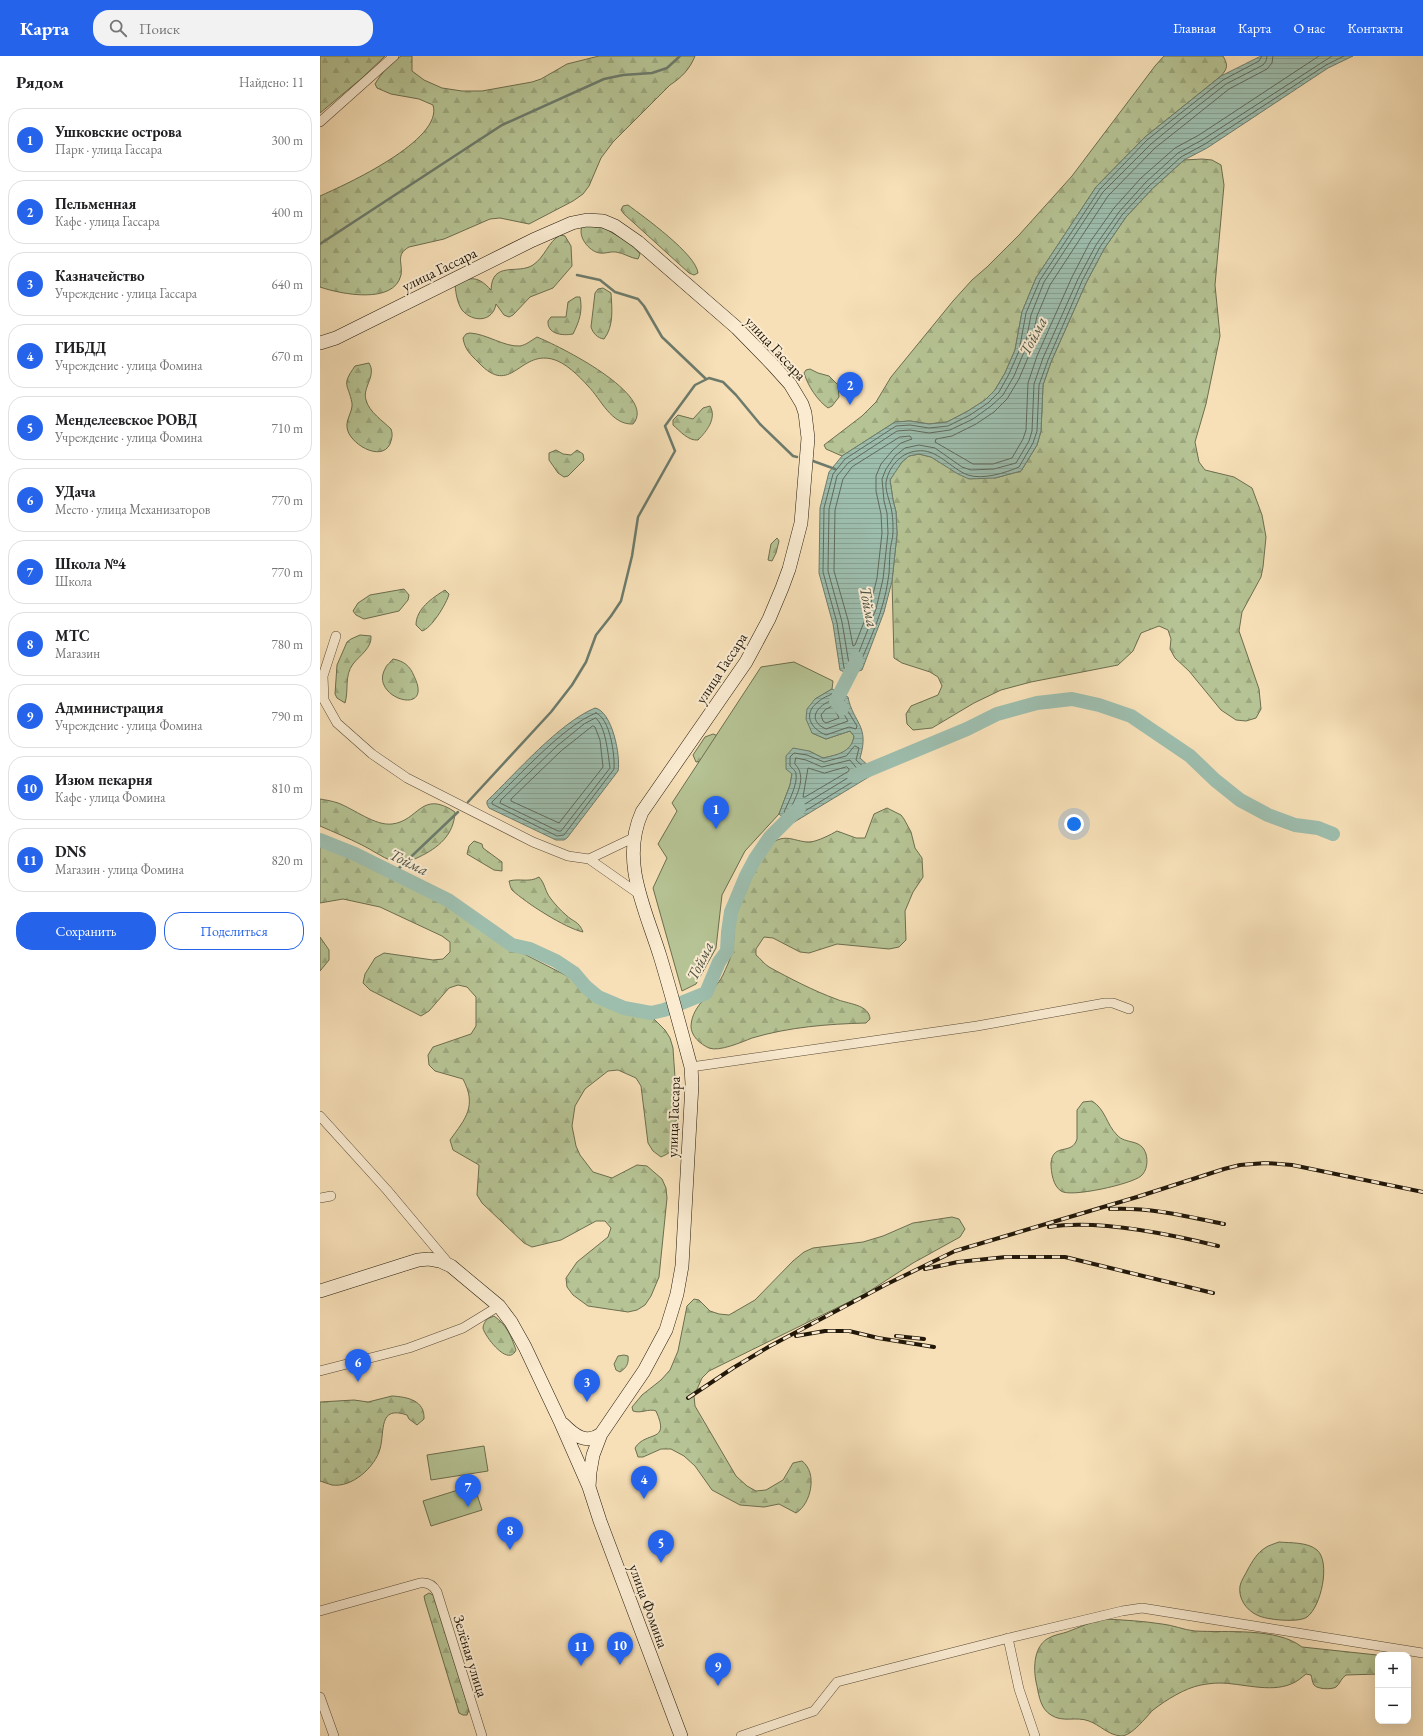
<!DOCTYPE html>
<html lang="ru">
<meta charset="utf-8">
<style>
:root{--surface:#fff;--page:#f2f2f2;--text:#202124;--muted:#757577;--line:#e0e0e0;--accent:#2563eb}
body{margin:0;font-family:"EB Garamond",serif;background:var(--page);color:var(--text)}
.controls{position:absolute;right:12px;bottom:12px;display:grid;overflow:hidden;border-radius:8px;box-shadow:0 4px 16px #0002}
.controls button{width:36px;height:36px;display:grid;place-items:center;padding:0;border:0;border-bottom:1px solid var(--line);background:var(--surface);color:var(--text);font:20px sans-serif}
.you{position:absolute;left:754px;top:768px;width:14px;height:14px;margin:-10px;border:3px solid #fff;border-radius:50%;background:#1a73e8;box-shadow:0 0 0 6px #1a73e833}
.badge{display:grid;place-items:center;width:26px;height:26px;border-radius:50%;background:var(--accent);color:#fff;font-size:13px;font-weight:700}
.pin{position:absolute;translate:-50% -33px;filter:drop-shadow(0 1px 2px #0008)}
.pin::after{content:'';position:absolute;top:21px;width:14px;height:12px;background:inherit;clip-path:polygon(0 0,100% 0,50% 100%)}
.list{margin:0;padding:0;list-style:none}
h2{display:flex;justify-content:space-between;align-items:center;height:52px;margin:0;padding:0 16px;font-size:17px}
h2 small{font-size:13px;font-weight:400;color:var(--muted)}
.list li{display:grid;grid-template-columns:26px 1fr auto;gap:12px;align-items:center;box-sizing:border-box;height:64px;margin:0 8px 8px;padding:0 8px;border:1px solid var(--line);border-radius:16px}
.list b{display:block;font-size:15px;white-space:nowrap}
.list p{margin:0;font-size:13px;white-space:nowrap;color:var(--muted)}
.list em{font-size:13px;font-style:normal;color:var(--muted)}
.actions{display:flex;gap:8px;padding:12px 16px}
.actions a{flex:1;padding:9px 0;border:1px solid var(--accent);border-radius:16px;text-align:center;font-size:14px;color:var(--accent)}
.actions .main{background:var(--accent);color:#fff}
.icon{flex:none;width:22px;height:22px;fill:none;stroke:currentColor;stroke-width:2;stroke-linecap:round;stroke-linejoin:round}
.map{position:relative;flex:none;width:1103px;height:1680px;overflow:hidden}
header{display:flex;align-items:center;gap:24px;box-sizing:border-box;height:56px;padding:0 20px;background:var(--accent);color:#fff}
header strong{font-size:19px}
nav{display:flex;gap:22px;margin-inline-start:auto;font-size:14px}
.search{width:280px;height:36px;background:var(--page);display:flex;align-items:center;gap:10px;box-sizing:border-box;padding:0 14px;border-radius:16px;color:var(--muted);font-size:15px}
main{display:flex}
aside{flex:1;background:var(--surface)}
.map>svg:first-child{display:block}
.forest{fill:url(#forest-firs);stroke:#6c6e4f}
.green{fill:#b6c394;stroke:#6c6e4f}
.water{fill:url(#water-rules);stroke:#6c7b6c}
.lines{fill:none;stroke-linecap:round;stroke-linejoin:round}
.shore{stroke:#606a5c;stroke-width:1}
.stream{stroke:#6c7b6c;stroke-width:2.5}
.river{stroke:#9dbdad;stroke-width:14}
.street-casing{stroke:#574a36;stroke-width:10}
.secondary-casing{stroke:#22180a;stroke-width:14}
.street{stroke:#faebd1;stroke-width:9}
.secondary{stroke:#faebd1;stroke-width:13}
.rail-casing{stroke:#22180a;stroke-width:4}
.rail{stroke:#faebd1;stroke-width:2.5;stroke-dasharray:8;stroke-linecap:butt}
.labels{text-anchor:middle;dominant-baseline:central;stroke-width:4;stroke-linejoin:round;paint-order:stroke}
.street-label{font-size:15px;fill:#22180a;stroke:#faebd1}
.water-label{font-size:16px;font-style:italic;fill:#4d5243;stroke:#faebd1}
</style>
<header>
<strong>Карта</strong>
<div class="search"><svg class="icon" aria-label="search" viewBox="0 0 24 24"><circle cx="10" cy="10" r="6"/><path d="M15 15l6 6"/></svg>Поиск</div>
<nav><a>Главная</a><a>Карта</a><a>О нас</a><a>Контакты</a></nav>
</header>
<main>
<aside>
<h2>Рядом<small>Найдено: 11</small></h2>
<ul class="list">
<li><span class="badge">1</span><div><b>Ушковские острова</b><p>Парк · улица Гассара</p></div><em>300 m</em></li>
<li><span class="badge">2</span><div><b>Пельменная</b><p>Кафе · улица Гассара</p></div><em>400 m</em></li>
<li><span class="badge">3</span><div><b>Казначейство</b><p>Учреждение · улица Гассара</p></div><em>640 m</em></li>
<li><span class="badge">4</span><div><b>ГИБДД</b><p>Учреждение · улица Фомина</p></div><em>670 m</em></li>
<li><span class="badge">5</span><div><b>Менделеевское РОВД</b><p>Учреждение · улица Фомина</p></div><em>710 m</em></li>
<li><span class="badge">6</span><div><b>УДача</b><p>Место · улица Механизаторов</p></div><em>770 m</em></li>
<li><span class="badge">7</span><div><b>Школа №4</b><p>Школа</p></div><em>770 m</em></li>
<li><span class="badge">8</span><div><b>МТС</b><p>Магазин</p></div><em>780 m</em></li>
<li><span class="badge">9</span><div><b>Администрация</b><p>Учреждение · улица Фомина</p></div><em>790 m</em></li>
<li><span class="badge">10</span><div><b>Изюм пекарня</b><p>Кафе · улица Фомина</p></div><em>810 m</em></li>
<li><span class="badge">11</span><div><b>DNS</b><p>Магазин · улица Фомина</p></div><em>820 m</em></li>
</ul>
<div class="actions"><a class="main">Сохранить</a><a>Поделиться</a></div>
</aside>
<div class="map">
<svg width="1103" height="1680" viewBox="0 0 1103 1680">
<defs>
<pattern id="forest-firs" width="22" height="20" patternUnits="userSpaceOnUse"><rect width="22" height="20" fill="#b6c394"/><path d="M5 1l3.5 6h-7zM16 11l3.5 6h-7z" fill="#9ca77e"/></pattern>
<pattern id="water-rules" width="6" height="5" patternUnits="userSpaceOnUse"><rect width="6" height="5" fill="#9dbdad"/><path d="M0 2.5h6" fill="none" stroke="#87a294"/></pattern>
</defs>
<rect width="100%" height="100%" fill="#f7e0b8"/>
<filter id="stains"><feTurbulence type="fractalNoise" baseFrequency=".005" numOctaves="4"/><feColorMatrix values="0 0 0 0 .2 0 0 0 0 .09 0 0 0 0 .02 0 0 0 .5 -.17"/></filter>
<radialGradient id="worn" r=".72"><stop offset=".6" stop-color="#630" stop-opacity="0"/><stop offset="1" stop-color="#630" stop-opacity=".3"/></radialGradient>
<path class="forest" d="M0 0H65L42 22 0 57Z
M81 0H92V15L104 24 122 32 142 35H162L212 26 221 23 247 8 279 0H375C370 13 361 22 350 29L293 86 281 102 269 130 263 138 253 145 209 168 180 162 170 163 124 183 89 191C75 199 83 207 81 219 74 249 20 238 0 231V140C25 129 124 84 113 49L99 43 71 38 57 32 55 28C62 16 70 8 81 0Z
M844 0H903C908 9 908 12 901 20L825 81 776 131 716 222 702 256 695 294 685 317 675 334 665 344 648 355 627 366 609 368 590 365 575 366 522 400 506 393 504 389 542 360 556 346 571 321 633 245 652 224 667 211 699 179 752 120 835 10Z
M882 103 892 104 901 109 904 129 895 229 900 280 886 348 875 386 879 406 885 414 914 421 932 432 942 459 946 481 943 511 941 521 922 556 919 575 939 633 941 653 936 662 926 665 916 664 901 654 869 615 855 602 850 593 851 583 848 574 839 570 821 577 813 595 798 609 711 626 681 634 654 647 612 672 593 674 587 668 586 658 591 650 618 639 622 630 618 621 610 616 582 607 574 602 572 525 577 478 576 456 573 444 570 424 574 417 582 406 589 400 599 398 611 401 623 408 675 422 701 415 717 389 721 375 723 329 731 306 766 227 784 193 806 161 832 133 864 104Z
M308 149C324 161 376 198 378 217L374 219 369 217 304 158 301 154 303 150Z
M263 169 284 172 310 187 320 198 318 203C310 202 304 197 296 196 291 195 285 198 280 197 269 196 256 179 263 169Z
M240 179 245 180 251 190 252 210 233 232 210 241 193 259 189 261 184 259 176 248C173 266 153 267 142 254 137 246 136 238 135 229 151 220 158 220 171 234 172 204 198 219 213 209 225 201 228 186 240 179Z
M283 232 291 237C292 253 294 270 284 283 277 282 273 277 271 271L275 237 278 233Z
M256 241H260C263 255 259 266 253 278 242 280 227 278 228 265L231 261H246L248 246Z
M150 277C167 278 184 291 200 290 206 289 212 284 217 281 237 289 339 339 313 368 291 369 281 343 268 330 259 320 245 306 232 303 199 295 191 341 159 307 150 298 145 294 143 282L146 278Z
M49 307C57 320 42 331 46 344 49 356 63 365 71 373 73 379 72 382 70 388 61 407 28 387 27 371 26 363 33 355 32 347 28 327 21 330 35 310Z
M490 313 498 317 509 320 518 329 519 341 512 350 508 352C497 344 488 330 484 317L486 314Z
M390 350C397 362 387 375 378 384 368 385 360 375 353 369V364L358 359 373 363 383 352Z
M236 394 243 398 251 399 257 394 263 398 264 404 248 420 244 421 238 417 229 404V397Z
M457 482 459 485 456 497 452 505 448 504 451 488Z
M84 533 89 539 88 544 79 555 44 563 36 559 33 555 38 547 50 539Z
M125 534 129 538C127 547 111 573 102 575L96 569C96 553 112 542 125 534Z
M40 579 51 580C52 592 40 599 33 608 24 620 29 634 25 647L17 642 15 638 17 609 27 586 31 583Z
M73 603C84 605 90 610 94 620 115 662 49 642 65 613 66 609 71 606 73 603Z
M393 678 401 681 385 705 376 706 373 699 385 681Z
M0 743C6 744 12 745 18 747 34 753 55 770 72 768 99 765 101 733 135 756 134 779 118 792 99 801 91 805 81 808 72 805 62 801 52 794 42 789 28 782 14 776 0 770Z
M567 752 581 759 584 763 591 776 595 792 602 802 603 821 593 836 585 855 586 884 579 891 569 893 517 888 489 897 480 896 453 882 444 881 436 893V899C440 902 444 908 449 911 469 922 494 935 516 943 527 948 549 948 550 963L546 967C508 968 469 971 432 982 422 986 399 996 389 992 380 988 371 980 371 970 372 948 394 937 403 919 406 912 410 904 412 897 415 883 413 868 417 855 421 839 437 801 449 790 466 773 478 790 495 785 502 783 510 779 517 775L536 782H545L554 758Z
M154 785 162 788 163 792 182 806V815L174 814 147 798 149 790Z
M0 789 110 835 145 857 169 880 251 922 272 943 291 952 331 960 345 974 350 982 353 992C354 1010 360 1077 354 1090 351 1097 347 1098 341 1101L333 1095 328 1087 321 1030 316 1022 298 1014 288 1015 265 1033 255 1050 252 1070 256 1090 260 1099 273 1116 292 1122 317 1109 327 1110 342 1123 346 1132 347 1142 339 1221 331 1240 325 1249 317 1254 308 1256 268 1250 253 1239 247 1231 246 1222 257 1206 288 1181 291 1172 285 1165H276L241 1184 212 1191 204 1187 162 1147 157 1139 159 1109 133 1094 130 1084C146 1062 157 1050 143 1023L115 1015 109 1009 108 999 113 991 151 978 156 970V941L147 931 138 929 129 932 109 955 101 960 50 934 43 927 45 918 55 902 64 897 113 904 123 903 130 896V886L122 880 60 851 23 843 0 847Z
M219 821C226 829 224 834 231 843 235 848 240 854 246 859 253 866 259 865 263 876 245 872 206 847 192 834 190 831 190 828 189 825 200 822 209 827 219 821Z
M0 881 9 894V904L0 915Z
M772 1045C786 1054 786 1068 797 1079 806 1089 821 1082 826 1098 828 1105 827 1115 821 1120 812 1128 750 1142 741 1135 733 1130 731 1116 731 1107 733 1086 752 1100 757 1083V1054L763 1046Z
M632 1161 639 1163 645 1173 640 1181 593 1207 545 1238 389 1315 382 1322 374 1340 375 1350 416 1420 427 1430 436 1435 446 1434 463 1424 473 1407 482 1405C498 1417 491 1448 476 1457L459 1448 444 1451 420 1449 392 1434 375 1410 364 1400 351 1393H341L323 1401H318L315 1392C326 1374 351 1388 336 1355 329 1352 321 1358 313 1355L312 1351 322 1339 341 1324 350 1314 358 1295 367 1250 374 1243 379 1244 390 1255 399 1258 409 1259 435 1244 473 1205 484 1196 493 1192 543 1186 563 1180 593 1167Z
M174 1260C187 1269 191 1280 196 1294 188 1312 164 1279 163 1272 163 1269 165 1266 167 1263Z
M304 1299 308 1300C309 1308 306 1312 300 1316L296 1314 294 1308 298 1300Z
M72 1340C87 1341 105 1344 104 1363L97 1369 89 1363 87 1359C58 1349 65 1375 60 1393 55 1411 32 1432 12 1429 8 1428 4 1426 0 1425V1346L34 1344 48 1346Z
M959 1486C970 1487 988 1486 997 1494 1011 1506 1001 1551 987 1561 979 1567 946 1564 937 1559 926 1554 918 1542 920 1530 921 1524 926 1518 928 1513 932 1506 937 1497 945 1492 949 1489 954 1488 959 1486Z
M109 1537 113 1539 149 1654 147 1659H143L139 1657 105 1545 104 1540Z
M784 1563C804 1564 823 1565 842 1568 853 1569 864 1574 875 1575 907 1577 956 1571 982 1591L1057 1599 1058 1618 1026 1619C1021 1622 1020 1628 1016 1631 1011 1634 997 1633 994 1629 992 1626 992 1622 991 1619L986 1618C982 1621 977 1626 971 1628 950 1637 921 1627 899 1627 893 1627 887 1628 881 1629 865 1632 846 1644 833 1654 826 1661 812 1680 801 1680 788 1679 780 1669 769 1665 756 1660 743 1667 731 1659 721 1653 719 1641 717 1630 713 1615 713 1592 727 1583 733 1579 741 1578 747 1576 760 1571 771 1566 784 1563Z"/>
<path class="green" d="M474 606 513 625 512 633 495 643 492 677 506 683 530 675 534 680C532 697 517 699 503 702L489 695 472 718 470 729 459 758 425 795 402 839 396 892 376 928 362 935 333 832 347 802 338 788 357 755 352 747 441 611Z
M164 1390 168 1415 111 1424 107 1399Z
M154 1429 162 1454 111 1470 103 1445Z"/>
<path class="water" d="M941 0H1033L1008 12 887 92 864 104 832 133 806 161 784 193 766 227 731 306 723 329 721 375 717 389 701 415 675 422 649 423 638 418 611 401 599 398 589 400 582 406 570 424 573 444 576 456 577 478 572 525 564 556 542 614 529 618 520 614 513 568 499 517 500 452 509 416 522 400 575 366 590 365 609 368 627 366 648 355 665 344 675 334 685 317 695 294 702 256 716 222 776 131 825 81 855 57 901 20Z
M512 633 528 641C533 667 550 669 540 702L551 712 552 719 471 768 459 758 470 729 472 718 466 713V700L473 692 489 695 503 702C517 699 532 696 534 680L530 675 506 683 492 677 486 663 487 653 495 643Z
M275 652C292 655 301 700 298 715L247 782 244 784H236L169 752 167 748V745C196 717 239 667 275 652Z"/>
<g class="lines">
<path class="shore" d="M942 0 939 5 903 24 857 60 827 84 780 133 720 224 706 257 699 295 689 318 679 336 668 347 650 359 628 370 609 372 590 369 576 370 525 403 513 418 504 452 503 516 517 567 524 612 530 614 539 610C550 583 564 554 568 524 570 515 569 506 570 497 570 490 573 483 573 476 573 470 573 463 572 457 571 446 563 433 567 422 571 408 583 396 597 395 617 392 631 413 648 419 663 424 685 417 699 411L713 387 717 375 719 329 728 304 762 225 780 191 802 159 829 130 861 101 885 88 1006 9 1024 0
M947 0 946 5 943 9 906 28 860 64 831 88 783 136 724 226 711 259 704 296 694 320 683 339 671 350 653 363 630 374 609 377 590 374 577 375 528 407 517 420 509 453 508 515 522 566 529 608 535 606 556 553 563 523 568 477 567 457 564 445 562 423 566 413 575 400 585 392 599 389 615 392 642 411 651 414 674 413 696 407 709 385 712 375 714 328 723 302 758 223 776 189 799 156 826 126 858 97 882 84 1012 0
M953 0 952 7 947 13 909 33 864 69 835 92 788 140 730 229 717 260 709 299 699 323 687 343 674 356 656 368 632 380 616 383 615 386 653 408H673L692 402 703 383 706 374 708 327 717 300 752 221 770 186 794 152 821 122 855 92 879 79 999 0
M580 381 590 380 592 383 581 387 572 395 561 408 556 420V435L561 458 562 477 557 522 550 551 535 589 533 590 528 564 514 515 515 454 523 423 532 411Z
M512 638 524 644 526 652 537 670 536 673 529 671 506 679C491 673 482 658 498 646 502 642 508 640 512 638Z
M513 644 520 647 522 655 528 665 506 673C486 664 497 649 513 644Z
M513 650 519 662 506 667 503 665 501 659 505 654Z
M276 657C290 662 295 699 294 713L244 779 237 780 172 748V746C198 721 244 669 276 657Z
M276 662C286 671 288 698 290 712L241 775H238L180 747 181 744 237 690 264 668Z
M273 670 275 671 280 684 283 711 239 767 191 745V743L241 695Z
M535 690 539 692 536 704 547 714V717L472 763 469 762 464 756C468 747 478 728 476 718 476 715 472 712 470 710V701L474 697 487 699 504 706 526 700Z
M476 702 486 704 502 711 530 704 539 715 472 756 470 754C476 740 488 721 475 708Z
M527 711 529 713V715L485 741H483L488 712 504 717Z"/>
<path class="stream" d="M0 188 182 69 284 23 303 19 332 17 347 12 360 0
M257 219 280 224 295 236 318 243 324 250 342 281 386 323
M493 405 515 413
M148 746 231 656 252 629 266 606 276 579 291 560 301 545 312 500 318 461 355 395 345 370 375 329 389 322 403 326 416 339 440 368 473 400 477 401
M74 817 138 756"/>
<path class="river" d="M522 653 516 645 536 606V602
M534 720 647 673 677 658 717 647 752 643 779 649 811 660 870 700 895 724 920 744 948 759 975 769 998 772 1013 778
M0 784 35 798 128 844 192 889 210 893 236 905 254 917 266 931 278 941 304 952 331 957 344 954 386 937 399 906 407 895 408 876 411 856 426 820 435 803 450 781 479 752"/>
<defs>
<path id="street" d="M0 66 74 0
M16 580 3 620 4 644 17 667 52 698 87 722 213 786 248 800 269 803 319 838
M269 803 313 782
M371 1011 657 970 785 947H793L809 953
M0 1060 67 1134 129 1208
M0 1142 11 1140
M0 1315 89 1292 143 1272 179 1250
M0 1555 100 1527C108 1526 113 1529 117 1536L162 1680
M688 1582 699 1633 715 1680
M0 1641 14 1680
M421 1680 494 1655 517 1626 693 1581 802 1555 822 1552 1103 1597"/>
<path id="secondary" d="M0 287 16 282 213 184 252 167 267 164 283 165 295 170 318 186 417 272 452 308 470 328 482 348 485 357 488 382 481 467 469 513 462 532 449 563 426 606 322 756C300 805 325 852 340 900 351 936 361 974 371 1011L372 1028 362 1210 357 1238 346 1274 324 1315 281 1378 273 1399 270 1416 269 1431
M0 1235 98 1204 109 1203 120 1205 131 1210 179 1250 191 1266 205 1291 240 1365 269 1431 280 1465 361 1680
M243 1368C254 1379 266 1389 281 1378"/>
</defs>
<use href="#street" class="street-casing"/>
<use href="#secondary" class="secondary-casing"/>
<use href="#street" class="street"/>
<use href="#secondary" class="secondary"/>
<defs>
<path id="rail" d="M790 1153C829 1151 866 1160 904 1168
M729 1171C778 1163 849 1178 898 1190
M605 1213 638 1206 686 1201H745L893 1237
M476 1280 505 1275H529L558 1282 614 1291
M576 1280 604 1283
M368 1342 413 1312 450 1290 565 1229 635 1195 817 1141 904 1113 920 1109 946 1107 972 1109 1103 1136"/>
</defs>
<use href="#rail" class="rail-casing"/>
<use href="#rail" class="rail"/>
</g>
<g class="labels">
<g class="street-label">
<text transform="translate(119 213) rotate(-26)">улица Гассара</text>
<text transform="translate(456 292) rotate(47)">улица Гассара</text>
<text transform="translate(401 612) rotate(-57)">улица Гассара</text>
<text transform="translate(353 1061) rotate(-88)">улица Гассара</text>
<text transform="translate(329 1550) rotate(70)">улица Фомина</text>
<text transform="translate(151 1600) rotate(73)">Зелёная улица</text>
</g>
<g class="water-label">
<text transform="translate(713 280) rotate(-62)">Тойма</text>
<text transform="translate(549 551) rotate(79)">Тойма</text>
<text transform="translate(89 806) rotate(26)">Тойма</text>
<text transform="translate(380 905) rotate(-64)">Тойма</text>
</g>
</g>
<rect width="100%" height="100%" filter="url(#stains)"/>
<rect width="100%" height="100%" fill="url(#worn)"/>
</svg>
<div class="controls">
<button>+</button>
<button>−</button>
</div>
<div class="you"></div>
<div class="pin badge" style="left:396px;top:773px">1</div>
<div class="pin badge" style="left:530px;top:349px">2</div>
<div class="pin badge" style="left:267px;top:1346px">3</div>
<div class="pin badge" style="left:324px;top:1443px">4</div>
<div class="pin badge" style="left:341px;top:1507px">5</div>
<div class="pin badge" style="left:38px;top:1326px">6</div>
<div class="pin badge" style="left:148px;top:1451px">7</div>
<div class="pin badge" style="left:190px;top:1494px">8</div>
<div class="pin badge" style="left:398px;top:1630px">9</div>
<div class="pin badge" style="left:300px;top:1609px">10</div>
<div class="pin badge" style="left:261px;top:1610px">11</div>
</div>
</main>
